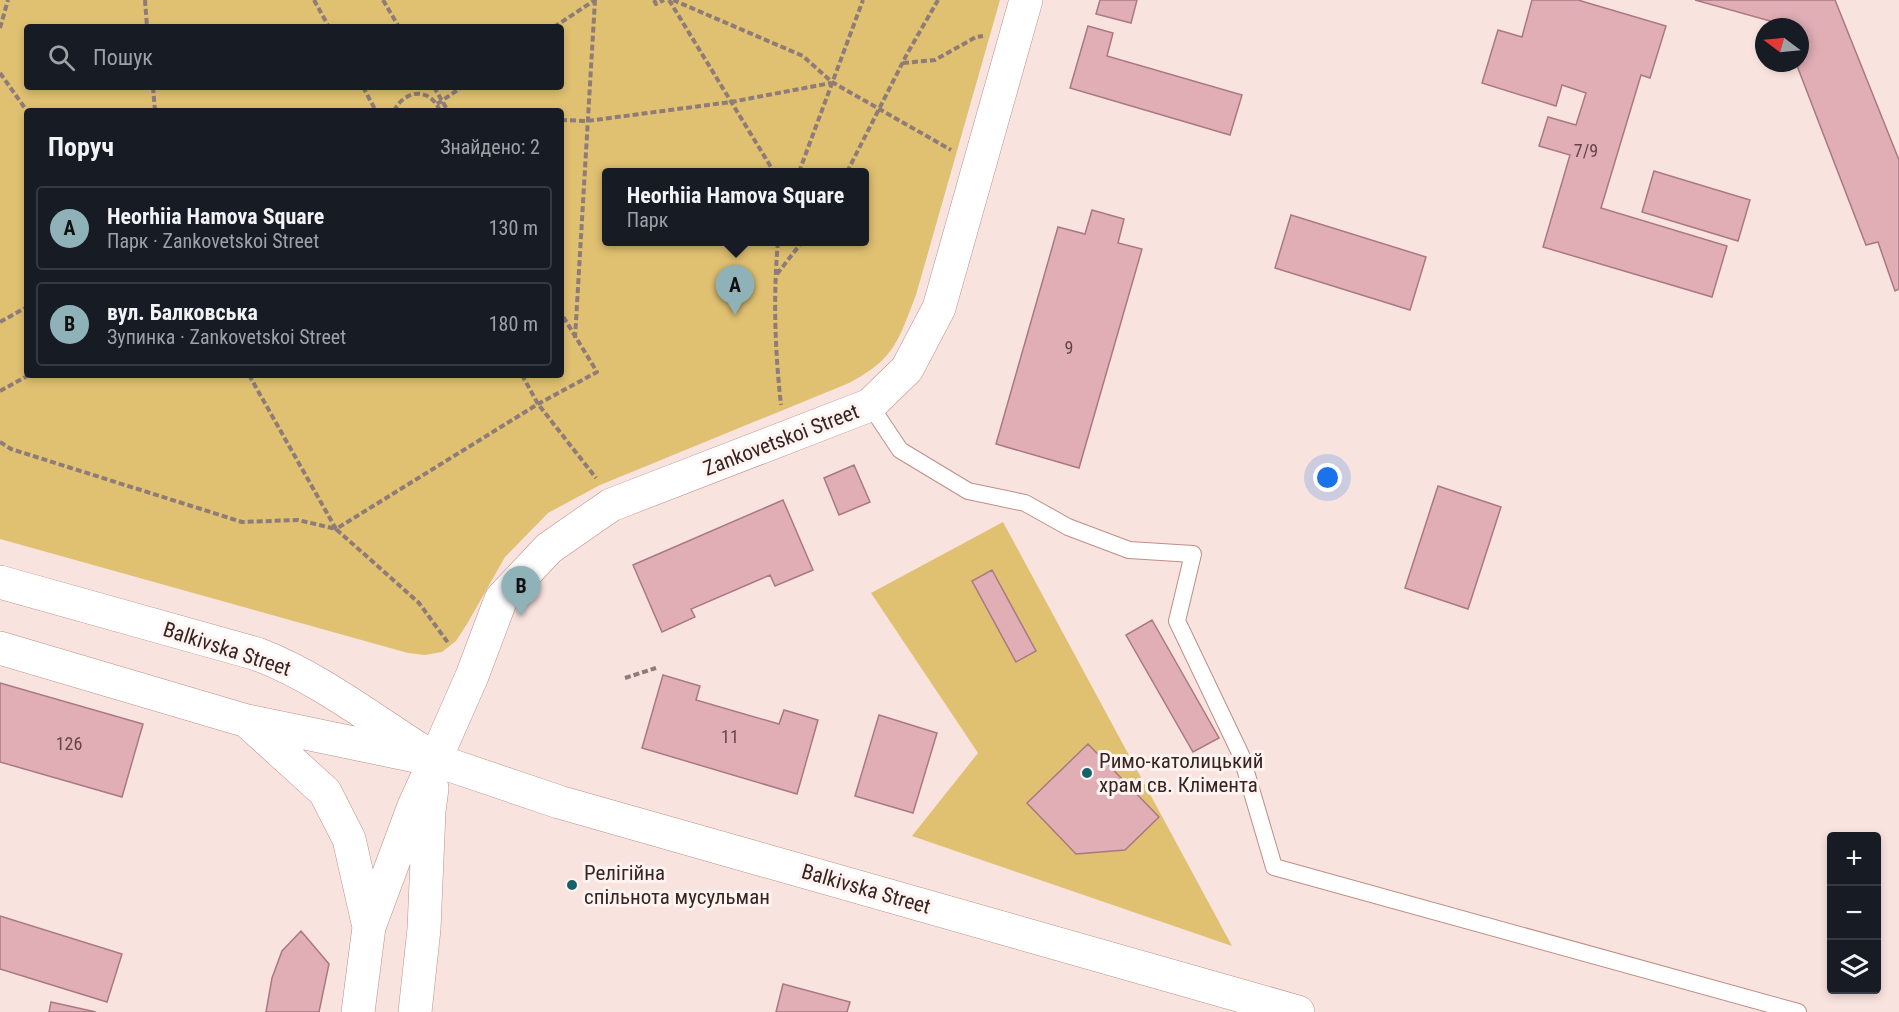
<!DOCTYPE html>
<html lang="uk">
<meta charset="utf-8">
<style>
:root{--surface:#171b24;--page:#242831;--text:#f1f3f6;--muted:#9ea1a6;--line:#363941;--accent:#8eb2b8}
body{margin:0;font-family:"Roboto Condensed",sans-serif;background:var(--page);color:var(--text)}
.controls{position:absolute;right:18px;bottom:18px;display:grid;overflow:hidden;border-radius:6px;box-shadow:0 3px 9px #0003}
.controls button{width:54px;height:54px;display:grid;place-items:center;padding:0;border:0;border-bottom:2px solid var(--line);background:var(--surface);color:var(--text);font:30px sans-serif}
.compass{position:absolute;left:1755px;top:18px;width:54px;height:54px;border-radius:50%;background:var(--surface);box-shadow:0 3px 9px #0003;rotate:286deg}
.you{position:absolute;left:1328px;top:478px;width:21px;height:21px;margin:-15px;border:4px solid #fff;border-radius:50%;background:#1a73e8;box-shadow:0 0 0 9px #1a73e833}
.badge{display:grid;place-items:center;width:39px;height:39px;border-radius:50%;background:var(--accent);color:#111;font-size:20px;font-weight:700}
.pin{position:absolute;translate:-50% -50px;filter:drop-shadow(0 2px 3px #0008)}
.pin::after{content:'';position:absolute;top:32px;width:21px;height:18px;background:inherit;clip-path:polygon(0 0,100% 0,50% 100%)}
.popup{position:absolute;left:602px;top:168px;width:267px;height:78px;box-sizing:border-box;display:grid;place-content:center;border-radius:6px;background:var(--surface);filter:drop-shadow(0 2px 4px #0005);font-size:20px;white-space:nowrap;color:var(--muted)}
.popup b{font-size:22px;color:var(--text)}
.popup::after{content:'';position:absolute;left:50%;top:100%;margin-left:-12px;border:12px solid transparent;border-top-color:var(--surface)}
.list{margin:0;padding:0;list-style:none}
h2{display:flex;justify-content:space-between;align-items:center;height:78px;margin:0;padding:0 24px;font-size:26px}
h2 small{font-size:20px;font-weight:400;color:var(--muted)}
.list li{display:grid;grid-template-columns:39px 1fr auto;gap:18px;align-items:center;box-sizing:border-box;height:84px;margin:0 12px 12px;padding:0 12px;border:2px solid var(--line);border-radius:6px}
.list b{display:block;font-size:22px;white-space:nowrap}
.list p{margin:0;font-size:20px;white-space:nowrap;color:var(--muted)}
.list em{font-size:20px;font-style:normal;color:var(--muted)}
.icon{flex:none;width:33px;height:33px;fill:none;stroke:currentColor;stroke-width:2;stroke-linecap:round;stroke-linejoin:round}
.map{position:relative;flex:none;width:1899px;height:1012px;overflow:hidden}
.search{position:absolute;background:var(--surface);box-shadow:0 3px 9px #0003;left:24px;top:24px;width:540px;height:66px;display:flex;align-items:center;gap:15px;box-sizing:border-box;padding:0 21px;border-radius:6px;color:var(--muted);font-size:22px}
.panel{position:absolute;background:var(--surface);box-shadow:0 3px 9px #0003;left:24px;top:108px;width:540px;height:270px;border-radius:6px}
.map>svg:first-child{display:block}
.green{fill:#e0c172;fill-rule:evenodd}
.building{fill:#e1aeb6;stroke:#a97981;stroke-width:1.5}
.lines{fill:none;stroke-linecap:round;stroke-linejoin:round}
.lane-casing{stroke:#bf8e86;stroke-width:18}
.street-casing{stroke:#bf8e86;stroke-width:34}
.secondary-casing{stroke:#bf8e86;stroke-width:34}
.path{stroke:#8f7b78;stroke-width:4;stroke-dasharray:6 3;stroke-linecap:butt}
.lane{stroke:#fff;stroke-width:16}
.street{stroke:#fff;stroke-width:33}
.secondary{stroke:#fff;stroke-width:33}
.poi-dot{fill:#15626d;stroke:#fef3f1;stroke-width:2}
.labels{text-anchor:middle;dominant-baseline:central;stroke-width:6;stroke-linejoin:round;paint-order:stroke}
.number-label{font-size:18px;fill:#624646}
.street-label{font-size:21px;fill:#372421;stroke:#fef3f1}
.poi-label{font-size:21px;fill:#372421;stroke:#fef3f1;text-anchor:start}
</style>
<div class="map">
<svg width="1899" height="1012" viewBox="0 0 1899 1012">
<rect width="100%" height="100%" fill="#f9e3df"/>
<path class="green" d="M0 0H1000L916 295C898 341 895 359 849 383L600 485 548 513 505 557 467 624 456 641 442 652 425 655 408 653 0 539ZM27 27H561V87H27ZM27 111H561V375H27ZM606 172H864V242H606Z
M1003 522 1232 946 912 836 978 753 871 593Z"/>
<path class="building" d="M1100 0H1137L1131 23 1096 14Z
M1532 0H1578L1666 26 1650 78 1641 75 1601 208 1727 246 1712 297 1543 247 1570 155 1539 146 1548 117 1576 125 1586 93 1562 85 1556 106 1482 83 1498 30 1522 37Z
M1695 0H1835L1899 160V289L1895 291 1878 242 1866 245 1796 63H1800V27H1782L1781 24Z
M1088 26 1113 33 1107 56 1242 95 1230 135 1070 88Z
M1654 171 1750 200 1738 241 1642 212Z
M1092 210 1124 219 1118 243 1142 249 1079 468 996 444 1058 227 1085 234Z
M1291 215 1426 257 1410 310 1275 268Z
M854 465 870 502 839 515 824 478Z
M1438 486 1501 507 1468 609 1405 588Z
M783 500 813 570 775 586 770 575 691 609 695 617 662 632 633 565Z
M992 570 1036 651 1016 662 972 581Z
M1152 620 1219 738 1193 752 1126 635Z
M663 675 700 686 696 700 779 724 784 710 818 720 797 794 642 748Z
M0 683 143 724 122 797 0 762Z
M879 715 937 733 913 813 855 796Z
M1088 744 1159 817 1125 850 1076 854 1027 803Z
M0 916 122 954 107 1002 0 969Z
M301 931 329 964 319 1012H266L272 978 282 951Z
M783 984 850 1002 847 1012H776Z
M51 1002 96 1012H49Z"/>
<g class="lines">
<defs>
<path id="lane" d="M870 405 900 450 968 491 1025 503 1068 527 1129 550 1193 554 1177 621 1241 755 1274 867 1798 1012"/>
<path id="street" d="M435 760 472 676 501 599 549 548 611 505 870 405 907 369 939 308 1026 0"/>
<path id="secondary" d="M0 582 257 654C315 676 366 715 419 749
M0 648 247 721 435 760 559 802 1298 1012
M248 722 325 792 349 839 369 927
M358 1012 369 927 414 806 435 760
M415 1012 424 929 429 811 432 788"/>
</defs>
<use href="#lane" class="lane-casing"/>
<use href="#street" class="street-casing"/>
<use href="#secondary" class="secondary-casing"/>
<path class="path" d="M145 0 147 27
M314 0 329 27
M383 0 399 27
M654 0 656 4 664 0
M669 0 774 172
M673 0 803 56 832 82 951 150
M554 27 595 0
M0 28 8 0
M903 63 935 60 976 37 983 36
M0 73 27 111
M153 87 155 111
M363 87 376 111
M434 87 448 111
M437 104 462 87
M394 111C405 89 430 87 440 111
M561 120 587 121 731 102 831 83
M799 172 863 0
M847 172 907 54 938 0
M778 242C773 295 775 352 781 405
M777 274 802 242
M0 322 27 307
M575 338 595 0
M249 375 336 529 538 404 597 372 561 313
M522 375 538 404 596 478
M0 391 29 375
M0 442 11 449 242 522 298 520 336 529 419 603 449 644
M625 678 656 668"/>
<use href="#lane" class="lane"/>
<use href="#street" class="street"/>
<use href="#secondary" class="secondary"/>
</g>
<g class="poi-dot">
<circle cx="1087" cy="773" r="6"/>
<circle cx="572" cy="885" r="6"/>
</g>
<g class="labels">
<g class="number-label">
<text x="1586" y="150">7/9</text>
<text x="1069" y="347">9</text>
<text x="730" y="736">11</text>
<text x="69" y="743">126</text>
</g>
<g class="street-label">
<text transform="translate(781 440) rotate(-21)">Zankovetskoi Street</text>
<text transform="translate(227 649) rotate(18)">Balkivska Street</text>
<text transform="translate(866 889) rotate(16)">Balkivska Street</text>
</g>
<g class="poi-label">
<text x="1099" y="761">Римо-католицький<tspan x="1099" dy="24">храм св. Клімента</tspan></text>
<text x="584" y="873">Релігійна<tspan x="584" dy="24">спільнота мусульман</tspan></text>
</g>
</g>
</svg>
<div class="controls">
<button>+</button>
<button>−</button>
<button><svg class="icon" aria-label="layers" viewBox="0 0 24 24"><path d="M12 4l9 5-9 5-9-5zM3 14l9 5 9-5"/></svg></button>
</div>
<svg class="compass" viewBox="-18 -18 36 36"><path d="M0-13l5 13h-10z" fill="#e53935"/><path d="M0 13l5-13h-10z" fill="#9ea1a6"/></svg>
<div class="you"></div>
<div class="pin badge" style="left:735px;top:315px">A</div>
<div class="popup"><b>Heorhiia Hamova Square</b>Парк</div>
<div class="pin badge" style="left:521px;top:616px">B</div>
<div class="search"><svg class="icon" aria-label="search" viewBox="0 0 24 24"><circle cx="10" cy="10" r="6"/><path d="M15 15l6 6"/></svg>Пошук</div>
<section class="panel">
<h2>Поруч<small>Знайдено: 2</small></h2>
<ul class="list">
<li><span class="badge">A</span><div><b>Heorhiia Hamova Square</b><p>Парк · Zankovetskoi Street</p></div><em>130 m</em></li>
<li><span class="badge">B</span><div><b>вул. Балковська</b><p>Зупинка · Zankovetskoi Street</p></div><em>180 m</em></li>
</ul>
</section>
</div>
